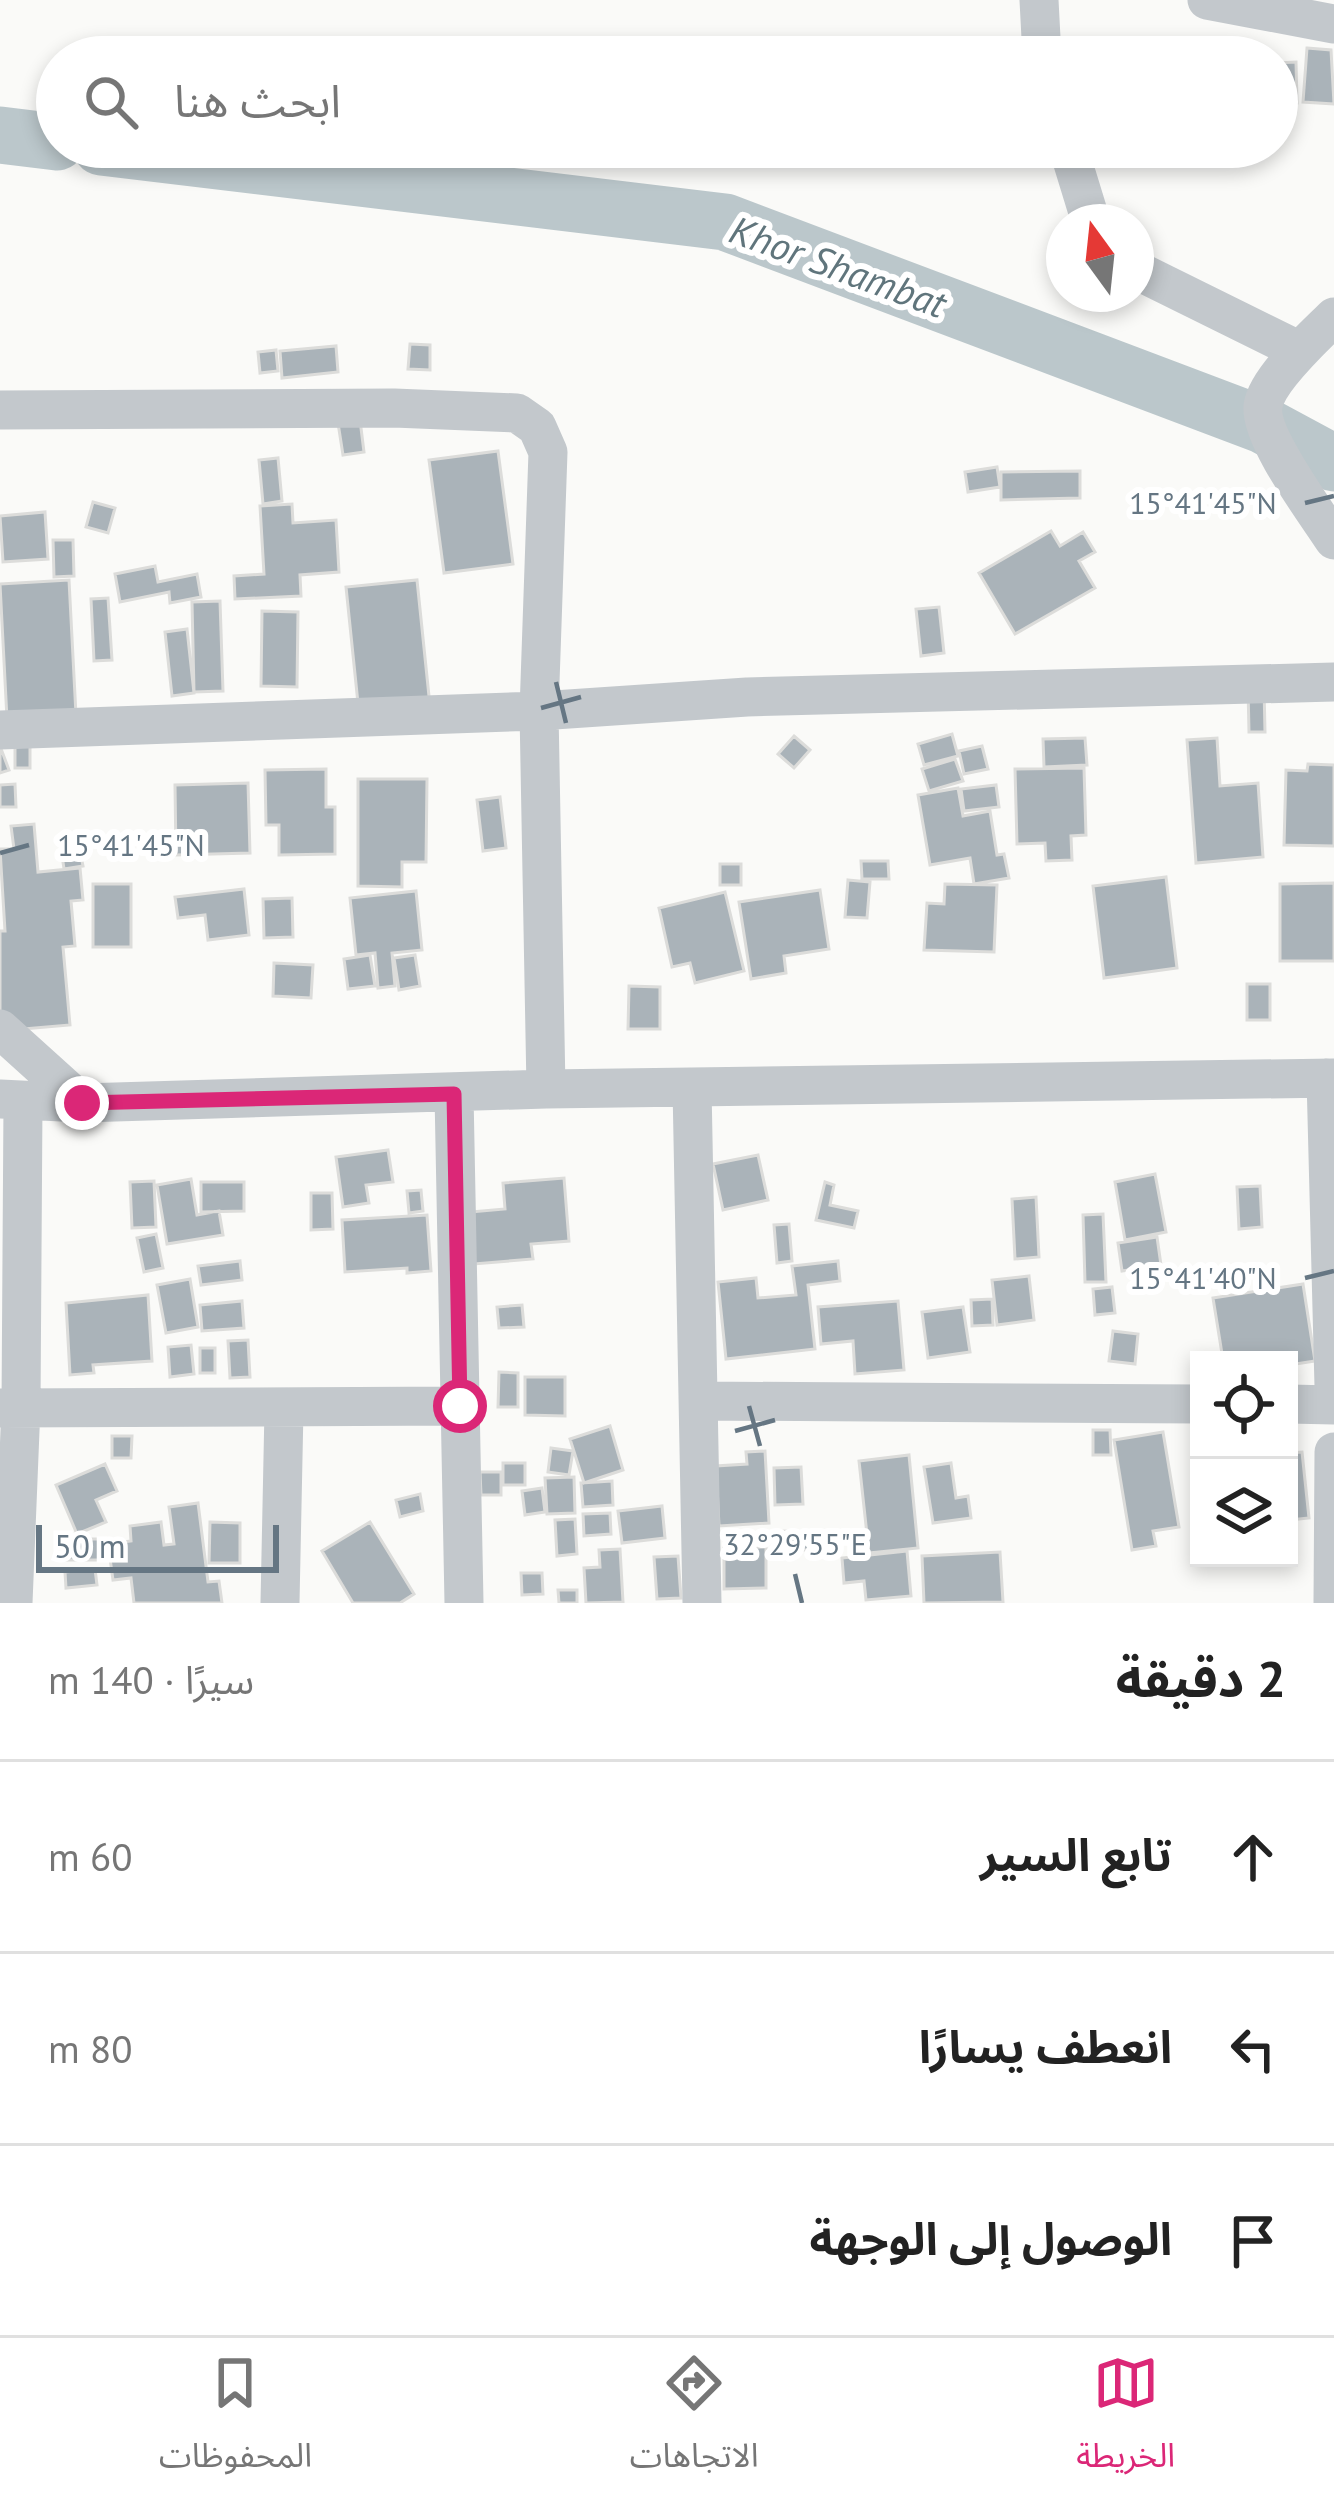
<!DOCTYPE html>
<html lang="ar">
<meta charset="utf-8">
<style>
:root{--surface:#fff;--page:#f2f2f2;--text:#222;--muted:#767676;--line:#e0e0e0;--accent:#db2777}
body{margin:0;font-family:"PT Sans","Noto Sans Arabic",sans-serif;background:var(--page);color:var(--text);direction:rtl}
.controls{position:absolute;right:36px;bottom:36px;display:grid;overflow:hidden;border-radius:0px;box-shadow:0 6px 18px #0003}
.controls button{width:108px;height:108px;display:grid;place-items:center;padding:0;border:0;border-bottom:3px solid var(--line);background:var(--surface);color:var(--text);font:60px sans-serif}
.compass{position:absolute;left:1046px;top:204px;width:108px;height:108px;border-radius:50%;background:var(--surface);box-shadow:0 6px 18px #0003;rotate:345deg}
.scale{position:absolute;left:36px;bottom:30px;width:243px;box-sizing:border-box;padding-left:12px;border:6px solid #657683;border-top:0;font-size:33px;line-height:42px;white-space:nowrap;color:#657683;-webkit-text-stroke:9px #fff;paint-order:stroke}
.stop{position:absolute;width:36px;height:36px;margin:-27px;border:9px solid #db2777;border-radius:50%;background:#fff}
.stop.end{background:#db2777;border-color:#fff;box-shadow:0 3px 12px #0008}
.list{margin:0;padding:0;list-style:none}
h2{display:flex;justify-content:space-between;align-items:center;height:156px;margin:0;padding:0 48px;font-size:51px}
h2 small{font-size:39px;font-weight:400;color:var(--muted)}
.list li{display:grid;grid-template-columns:78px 1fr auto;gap:36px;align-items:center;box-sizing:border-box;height:192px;padding:0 48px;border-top:3px solid var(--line)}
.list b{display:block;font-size:45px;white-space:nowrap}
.list em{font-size:39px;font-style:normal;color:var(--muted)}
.icon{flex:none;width:66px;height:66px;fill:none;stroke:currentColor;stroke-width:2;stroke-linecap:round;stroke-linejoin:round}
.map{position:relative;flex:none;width:1334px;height:1603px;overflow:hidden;direction:ltr}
.search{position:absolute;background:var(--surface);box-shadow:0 6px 18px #0003;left:36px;right:36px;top:36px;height:132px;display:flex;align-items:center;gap:30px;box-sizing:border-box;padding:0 42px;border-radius:66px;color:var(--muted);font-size:45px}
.sheet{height:732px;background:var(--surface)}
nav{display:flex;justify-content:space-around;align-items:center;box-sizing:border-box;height:168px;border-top:3px solid var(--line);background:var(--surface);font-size:33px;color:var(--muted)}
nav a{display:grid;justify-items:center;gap:6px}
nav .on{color:var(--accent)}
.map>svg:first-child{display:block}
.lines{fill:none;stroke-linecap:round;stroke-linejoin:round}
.river{stroke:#bbc7cb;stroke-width:57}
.building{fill:#aab3b9;stroke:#dcdcda;stroke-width:3}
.minor{stroke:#c3c8cc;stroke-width:39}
.route{stroke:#db2777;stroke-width:15}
.ticks{fill:none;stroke:#657683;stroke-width:4.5}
.labels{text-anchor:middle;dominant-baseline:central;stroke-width:12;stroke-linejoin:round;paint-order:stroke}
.water-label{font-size:39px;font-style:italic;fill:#60757c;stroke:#fff}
.ticks-label{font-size:30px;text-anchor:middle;fill:#657683;stroke:#fff;stroke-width:12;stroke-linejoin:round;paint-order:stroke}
</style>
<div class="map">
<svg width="1334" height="1603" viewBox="0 0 1334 1603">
<rect width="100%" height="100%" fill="#fafaf8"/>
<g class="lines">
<path class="river" d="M0 135 57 142
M101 147 725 222 1263 425 1334 463"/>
</g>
<path class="building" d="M1307 48 1331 50 1334 104 1303 102Z
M1296 62 1297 103 1277 104V63Z
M410 344 430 345V370L408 369Z
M336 346 338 372 282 378 280 351Z
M276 350 278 371 260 373 258 352Z
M360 420 364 452 343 455 338 423Z
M498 451 513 564 444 573 429 460Z
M278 458 282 501 263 504 259 460Z
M997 467 1000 487 968 492 965 472Z
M1080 471V498L1001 500V472Z
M93 502 115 508 108 533 86 527Z
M292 504 293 523 336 520 339 572 300 575 301 596 235 599 234 576 264 574 260 506Z
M45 512 48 559 3 562 0 516Z
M1051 531 1060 546 1083 532 1095 552 1079 561 1095 588 1015 634 979 573Z
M53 540H73L74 576 54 577Z
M155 566 158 582 197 574 201 597 170 603 169 592 120 602 115 574Z
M69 580 76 715 7 719 0 584Z
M417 580 430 706 359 713 346 587Z
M108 598 112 660 94 661 91 599Z
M220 601 223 691 194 692 192 602Z
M939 607 944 653 921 656 916 609Z
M262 611 298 612 297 687 261 686Z
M187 629 194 693 172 696 165 632Z
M1264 687 1265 732H1249L1248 688Z
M952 734 958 756 924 765 918 744Z
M794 736 810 750 794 768 778 754Z
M1085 738 1087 765 1044 767 1043 739Z
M1217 738 1220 786 1258 783 1263 857 1196 863 1187 740Z
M0 746 9 770 0 773Z
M30 746V768H15V747Z
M982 746 988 769 964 774 959 751Z
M955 759 963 781 929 791 922 769Z
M1308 764 1334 765V846L1284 845 1286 770 1307 771Z
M1084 768 1086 835 1071 836 1072 860 1046 861 1045 843 1017 844 1015 769Z
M326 769V807H335V854L279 855V825H266L265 770Z
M358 779H427L426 862H402V887L358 886Z
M248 783 250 853 176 855 175 785Z
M15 784 16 807H0V785Z
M996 785 999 807 964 811 961 789Z
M958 788 963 816 990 811 997 855 1004 854 1009 878 974 884 970 858 930 865 918 795Z
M500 797 506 848 483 851 477 800Z
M34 824 38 872 80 868 83 900 71 901 75 946 63 947 70 1025 0 1031V931H5L0 849H14L11 826Z
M79 845 83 866 64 869 61 848Z
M861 861H888L889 879H862Z
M720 864H741V885H720Z
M1166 877 1177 968 1104 978 1093 886Z
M848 880 870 882 867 918 845 917Z
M1334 883V961H1280V884Z
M93 884H131V947H93Z
M945 884 997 885 994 952 924 950 927 903 944 904Z
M244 889 249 935 208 940 205 915 178 918 175 897Z
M820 890 829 949 784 956 786 973 751 979 739 902Z
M416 891 422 950 392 953 395 986 378 988 375 953 356 955 350 898Z
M725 892 744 971 695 983 690 963 672 967 659 908Z
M292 898 293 937 264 938 263 899Z
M370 955 375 986 348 989 344 959Z
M415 955 420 986 399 990 394 958Z
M274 963 313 965 311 998 273 996Z
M1247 984H1270V1020H1247Z
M629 986 660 987V1029H628Z
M388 1150 393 1182 366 1185 369 1203 343 1207 336 1157Z
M758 1155 768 1200 723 1210 713 1164Z
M1155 1174 1166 1232 1125 1240 1115 1182Z
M564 1178 569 1241 531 1244 533 1259 474 1264 470 1212 505 1209 503 1183Z
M191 1179 197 1215 219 1211 223 1235 167 1244 157 1185Z
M154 1181 156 1227 132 1228 130 1182Z
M201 1182H244V1211L201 1212Z
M825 1182 834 1185 830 1205 858 1211 854 1228 816 1220Z
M1260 1186 1262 1227 1239 1229 1237 1187Z
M421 1190 423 1211 409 1213 407 1191Z
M311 1193H332L333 1229 311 1230Z
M1036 1197 1039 1257 1015 1259 1012 1199Z
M1103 1214 1106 1282H1085L1083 1215Z
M427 1215 431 1271 407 1273V1268L345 1272 342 1220Z
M789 1224 792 1261 777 1263 774 1225Z
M156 1234 163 1268 144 1272 137 1238Z
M1157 1237 1161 1265 1122 1271 1118 1243Z
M240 1261 242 1280 201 1285 198 1266Z
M838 1261 840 1281 808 1285 815 1349 726 1359 718 1282 756 1278 758 1298 796 1295 792 1266Z
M1029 1276 1034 1320 997 1325 992 1280Z
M190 1279 198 1327 166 1333 157 1285Z
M1303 1284 1315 1361 1289 1365V1360H1223L1213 1298Z
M1112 1287 1115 1313 1095 1315 1093 1289Z
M148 1295 152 1361 93 1365 94 1373 70 1375 66 1303Z
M992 1299 993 1325 972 1326 971 1300Z
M242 1301 244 1328 202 1331 200 1305Z
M898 1301 904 1370 855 1374 853 1341 821 1344 818 1307Z
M522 1305 524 1327 499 1328 497 1307Z
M963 1307 970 1352 928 1358 922 1312Z
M1113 1331 1138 1334 1135 1364 1109 1361Z
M248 1340 250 1377 230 1378 228 1341Z
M191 1345 194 1374 170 1377 168 1347Z
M200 1348H215V1373H200Z
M499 1372 518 1373V1407H498Z
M525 1377H565V1416L525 1415Z
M610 1426 623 1470 584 1483 570 1439Z
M1093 1430H1110L1111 1455H1093Z
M1163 1432 1179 1527 1153 1531 1156 1546 1132 1550 1114 1440Z
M112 1436H132L131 1458H112Z
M551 1448 573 1451 569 1475 548 1472Z
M765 1451 769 1523 719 1526 716 1466 747 1464 746 1452Z
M1302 1452 1309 1518 1289 1520V1453Z
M909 1455 918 1548 869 1553 859 1461Z
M503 1463H525V1485H503Z
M951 1463 956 1498 968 1496 971 1518 933 1523 924 1467Z
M105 1464 117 1491 96 1500 106 1522 77 1534 56 1485Z
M801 1467 803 1504 775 1505 774 1468Z
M480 1472H501V1495H481Z
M574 1477 575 1513 547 1514 545 1478Z
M612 1481 613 1505 583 1507 581 1483Z
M542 1488 545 1512 525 1515 522 1491Z
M420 1494 423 1511 400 1517 396 1500Z
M198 1503 208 1582 219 1581 222 1603H134L131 1578 113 1580 108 1544 131 1541 130 1526 161 1522 164 1545 174 1544 169 1507Z
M662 1506 665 1538 622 1543 618 1511Z
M610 1513 611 1534 584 1536 583 1514Z
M575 1519 577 1554 557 1556 555 1520Z
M210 1522 240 1523V1563H209Z
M370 1522 414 1594 400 1603H353L322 1551Z
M780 1531 810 1532V1550H781Z
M66 1539H104V1560H66Z
M766 1547V1588L724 1589V1548Z
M620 1549 623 1602 586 1603 584 1568 600 1567 599 1550Z
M907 1551 911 1596 866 1600 864 1581 844 1583 842 1558Z
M1000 1552 1003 1602 924 1603 922 1556Z
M678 1556 681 1598 657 1599 654 1557Z
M95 1569 97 1585 66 1588 65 1572Z
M521 1573H542L543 1594 522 1595Z
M558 1590H577V1603H559Z"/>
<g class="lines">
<path class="minor" d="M1039 0 1042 57
M1207 0 1334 24
M1068 147 1091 222
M1136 270 1300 351
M1334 317C1314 337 1267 379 1263 406 1259 437 1316 512 1334 540
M0 410 394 408 517 413 537 427 548 452 539 711 546 1089
M0 730 539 711 747 697 1334 682
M0 1029 82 1103
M1326 1078 1334 1386
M692 1087 702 1603
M454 1094 464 1603
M0 1099 82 1103 546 1089 1334 1078
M700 1401 1199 1404
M1289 1404 1334 1405
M0 1408 460 1406
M13 1603 21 1406 23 1102
M280 1603 284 1409
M1333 1603 1334 1452"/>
</g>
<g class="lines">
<path class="route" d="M82 1103 454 1094 460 1406"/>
</g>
<path class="ticks" d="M1305 503 1334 496M556 682 566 723M541 708 581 697M0 853 29 845M1305 1278 1334 1271M749 1406 760 1446M735 1431 775 1420M795 1574 802 1603"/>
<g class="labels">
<g class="water-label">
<text transform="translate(838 266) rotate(20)">Khor Shambat</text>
</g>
</g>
<g class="ticks-label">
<text x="1203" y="514">15°41'45"N</text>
<text x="131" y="856">15°41'45"N</text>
<text x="1203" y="1289">15°41'40"N</text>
<text x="795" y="1555">32°29'55"E</text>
</g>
</svg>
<div class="controls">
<button><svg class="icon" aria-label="locate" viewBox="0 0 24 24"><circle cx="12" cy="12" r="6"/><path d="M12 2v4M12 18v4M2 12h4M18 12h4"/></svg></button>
<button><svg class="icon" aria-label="layers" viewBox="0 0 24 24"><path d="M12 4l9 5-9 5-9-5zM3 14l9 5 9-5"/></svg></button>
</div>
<svg class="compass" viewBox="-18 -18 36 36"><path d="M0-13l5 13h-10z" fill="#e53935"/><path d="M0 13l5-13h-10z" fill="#767676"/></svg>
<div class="scale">50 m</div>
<div class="stop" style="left:460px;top:1406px"></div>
<div class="stop end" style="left:82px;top:1103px"></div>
<div class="search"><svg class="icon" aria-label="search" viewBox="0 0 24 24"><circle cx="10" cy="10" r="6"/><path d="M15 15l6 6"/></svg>ابحث هنا</div>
</div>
<section class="sheet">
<h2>2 دقيقة<small>سيرًا · 140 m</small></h2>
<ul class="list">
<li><svg class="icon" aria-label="ahead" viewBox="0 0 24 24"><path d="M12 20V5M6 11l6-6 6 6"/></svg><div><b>تابع السير</b></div><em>60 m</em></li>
<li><svg class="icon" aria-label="left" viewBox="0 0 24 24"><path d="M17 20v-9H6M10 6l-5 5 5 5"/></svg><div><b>انعطف يسارًا</b></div><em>80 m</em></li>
<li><svg class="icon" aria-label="arrive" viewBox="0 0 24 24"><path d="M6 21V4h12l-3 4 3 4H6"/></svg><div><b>الوصول إلى الوجهة</b></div></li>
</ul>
</section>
<nav>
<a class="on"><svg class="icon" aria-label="map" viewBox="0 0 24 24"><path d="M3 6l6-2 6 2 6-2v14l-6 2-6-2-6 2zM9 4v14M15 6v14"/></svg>الخريطة</a>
<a><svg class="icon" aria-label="directions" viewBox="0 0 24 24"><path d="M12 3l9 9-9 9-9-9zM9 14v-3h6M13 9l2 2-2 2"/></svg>الاتجاهات</a>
<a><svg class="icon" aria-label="saved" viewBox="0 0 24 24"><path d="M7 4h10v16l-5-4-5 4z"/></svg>المحفوظات</a>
</nav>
